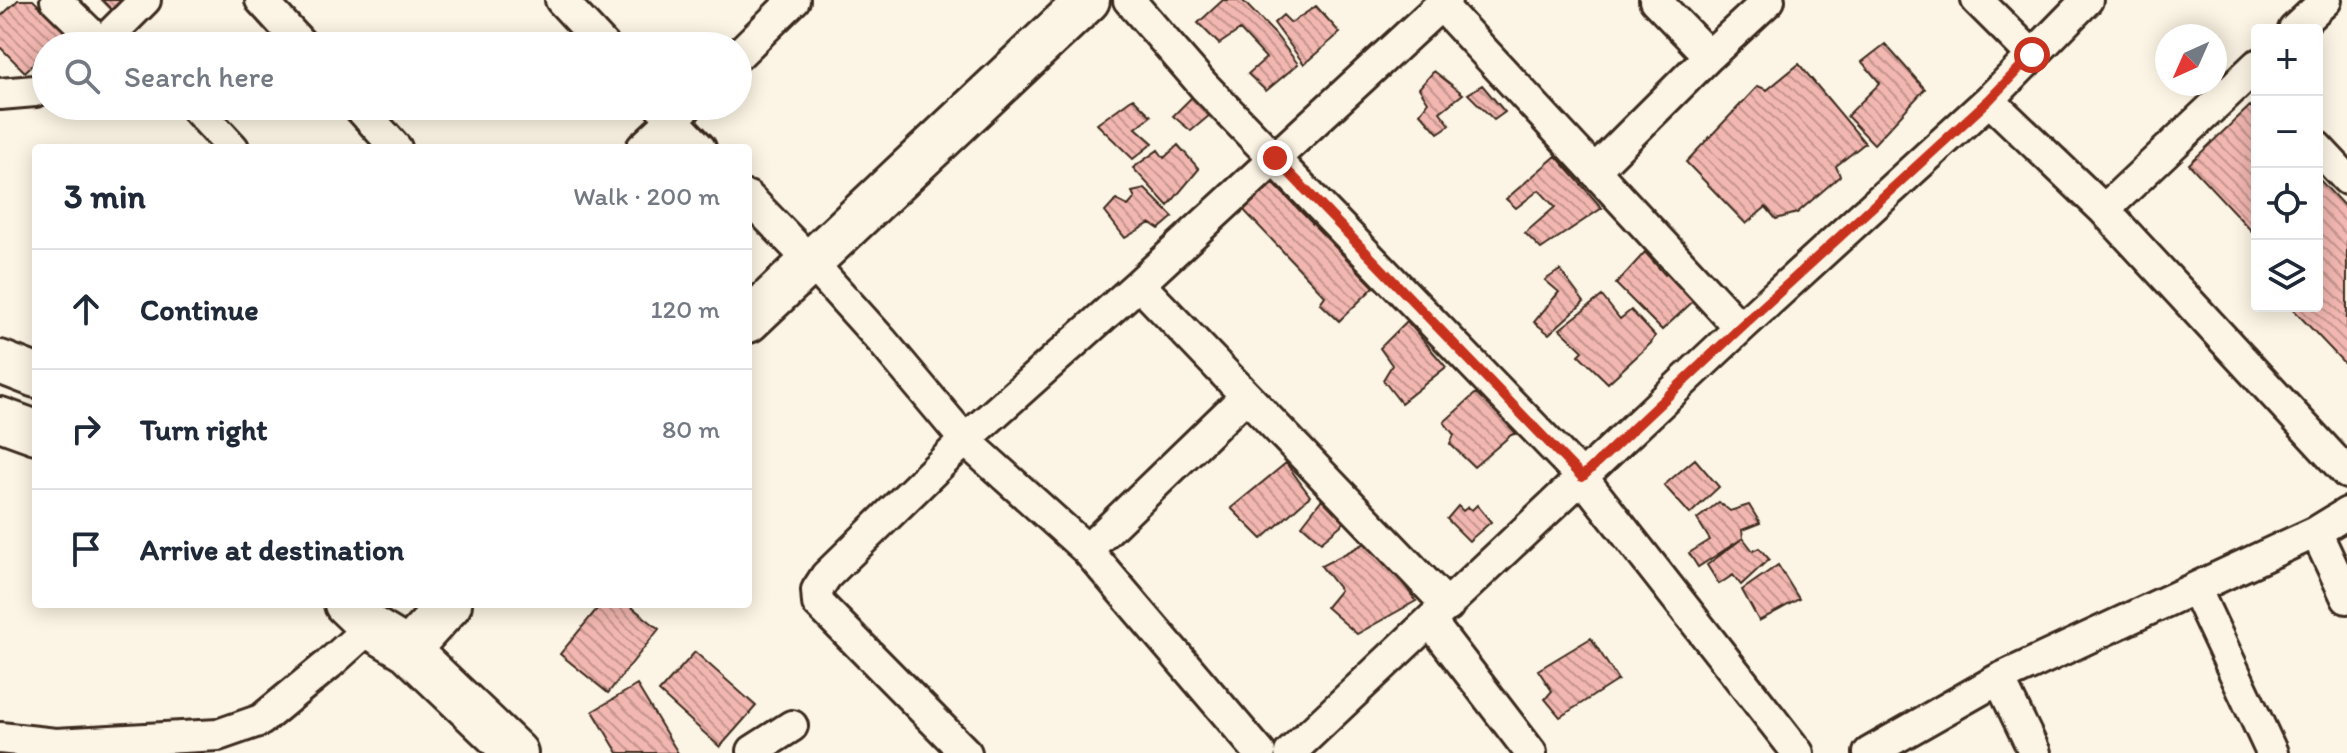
<!DOCTYPE html>
<meta charset="utf-8">
<style>
:root{--surface:#fff;--page:#f6f6f7;--text:#1f2937;--muted:#747a83;--line:#e0e1e3}
body{margin:0;font-family:Itim,sans-serif;background:var(--page);color:var(--text)}
.controls{position:absolute;right:24px;top:24px;display:grid;overflow:hidden;border-radius:8px;box-shadow:0 4px 20px #0003}
.controls button{width:72px;height:72px;display:grid;place-items:center;padding:0;border:0;border-bottom:2px solid var(--line);background:var(--surface);color:var(--text);font:40px sans-serif}
.compass{position:absolute;left:2155px;top:24px;width:72px;height:72px;border-radius:50%;background:var(--surface);box-shadow:0 4px 20px #0003;rotate:225deg}
.stop{position:absolute;width:24px;height:24px;margin:-18px;border:6px solid #c8321e;border-radius:50%;background:#fff}
.stop.end{background:#c8321e;border-color:#fff;box-shadow:0 2px 8px #0008}
.list{margin:0;padding:0;list-style:none}
h2{display:flex;justify-content:space-between;align-items:center;height:104px;margin:0;padding:0 32px;font-size:34px}
h2 small{font-size:26px;font-weight:400;color:var(--muted)}
.list li{display:grid;grid-template-columns:52px 1fr auto;gap:24px;align-items:center;box-sizing:border-box;height:120px;padding:0 32px;border-top:2px solid var(--line)}
.list b{display:block;font-size:30px;white-space:nowrap}
.list em{font-size:26px;font-style:normal;color:var(--muted)}
.icon{flex:none;width:44px;height:44px;fill:none;stroke:currentColor;stroke-width:2;stroke-linecap:round;stroke-linejoin:round}
.map{position:relative;flex:none;width:2347px;height:753px;overflow:hidden}
.search{position:absolute;background:var(--surface);box-shadow:0 4px 20px #0003;left:32px;top:32px;width:720px;height:88px;display:flex;align-items:center;gap:20px;box-sizing:border-box;padding:0 28px;border-radius:44px;color:var(--muted);font-size:30px}
.panel{position:absolute;background:var(--surface);box-shadow:0 4px 20px #0003;left:32px;top:144px;width:720px;height:464px;border-radius:8px}
.map>svg:first-child{display:block}
.building{fill:url(#building-back-hatch);stroke:#3b2a1e;stroke-width:2}
.lines{fill:none;stroke-linecap:round;stroke-linejoin:round}
.street-casing{stroke:#3b2a1e;stroke-width:36}
.secondary-casing{stroke:#3b2a1e;stroke-width:48}
.street{stroke:#fcf5e5;stroke-width:30}
.secondary{stroke:#fcf5e5;stroke-width:42}
.route{stroke:#c8321e;stroke-width:10}
</style>
<div class="map">
<svg width="2347" height="753" viewBox="0 0 2347 753">
<defs>
<pattern id="building-back-hatch" width="6" height="6" patternUnits="userSpaceOnUse" patternTransform="scale(2)"><rect width="6" height="6" fill="#f2b7b0"/><path d="M-1 5l2 2M0 0l6 6M5-1l2 2" fill="none" stroke="#c5958f"/></pattern>
</defs>
<rect width="100%" height="100%" fill="#fcf5e5"/>
<filter id="ink" filterUnits="userSpaceOnUse"><feTurbulence type="fractalNoise" baseFrequency=".0125" numOctaves="2"/><feDisplacementMap in="SourceGraphic" scale="16" xChannelSelector="R" yChannelSelector="G"/><feConvolveMatrix kernelMatrix="1 2 1 2 8 2 1 2 1" color-interpolation-filters="sRGB"/></filter>
<g filter="url(#ink)">
<path class="building" d="M18 0H33L65 32 51 46H46V51L25 72 0 47V17Z
M102 0H125L113 11Z
M1223 0H1242L1275 34 1298 64 1266 91 1248 74 1266 58 1240 30 1219 44 1198 23Z
M1316 6 1340 33 1304 64 1274 23 1283 15 1291 23Z
M1885 44 1925 89 1874 144 1847 116 1880 83 1862 62Z
M1799 64 1865 143 1836 166 1840 176 1797 213 1776 219 1766 207 1746 224 1686 162 1758 86 1767 90Z
M1434 71 1463 94 1440 112 1450 125 1438 133 1420 113 1428 102 1419 88Z
M1482 85 1505 112 1494 120 1468 94Z
M1192 97 1210 115 1191 131 1173 116Z
M1133 98 1151 116 1136 128 1153 143 1133 159 1097 124Z
M2250 106 2257 113V237L2189 164Z
M1178 145 1199 169 1168 206 1133 168 1158 150 1164 158Z
M1556 156 1602 208 1541 249 1525 233 1555 207 1539 190 1516 208 1506 199Z
M2317 177 2347 209V366L2290 306H2317V267L2320 264 2317 261Z
M1270 180 1374 287 1339 321 1320 303 1325 296 1240 206Z
M1145 189 1173 217 1159 229 1150 223 1125 238 1105 212 1116 200 1128 206 1135 198 1132 192Z
M1645 252 1665 275 1674 268 1699 296 1662 330 1616 284Z
M1560 270 1584 302 1549 334 1534 322 1559 292 1545 280Z
M1602 296 1620 319 1631 310 1655 336 1651 343 1608 383 1579 355 1583 351 1560 329Z
M1407 321 1446 367 1401 403 1383 380 1392 365 1380 348Z
M1476 393 1518 433 1511 435 1474 467 1450 444 1454 435 1444 422Z
M1695 459 1719 487 1690 514 1664 485Z
M1286 463 1310 496 1262 539 1231 508Z
M1322 499 1346 521 1321 542 1302 525Z
M1719 502 1730 511 1749 505 1760 523 1742 530 1743 538 1698 567 1689 553 1710 540 1697 519Z
M1477 505 1491 522 1469 541 1447 519 1458 506 1463 511 1468 507 1472 510Z
M1743 538 1753 551 1759 548 1769 559 1741 585 1733 575 1719 584 1707 565Z
M1371 540 1416 601 1357 634 1326 607 1340 590 1321 566Z
M1778 565 1799 599 1759 621 1742 590Z
M601 604H628L659 629 608 693 560 654Z
M1591 638 1618 680 1560 717 1545 699 1552 691 1538 670Z
M695 652 756 706 720 747 659 692Z
M637 685 678 753H618L593 711Z"/>
<g class="lines">
<defs>
<path id="street" d="M56 0 101 44
M261 0 303 46
M561 0 604 46
M1129 0 1204 86 1582 477 1798 753
M1655 0 1709 56
M1977 0 2032 55
M1441 5 1740 328
M2294 30 2326 0
M99 46 145 0
M738 55 794 0
M0 94 35 91 46 87
M1989 100 2104 210 2347 473
M194 106 233 148
M358 106 396 148
M660 106 700 148
M2317 147 2347 179
M642 148 687 106
M1595 170 1709 56 1769 0
M748 197 810 261 882 341 965 440 1087 550 1260 753
M2104 210 2257 65
M1139 284 1448 606
M2316 532 2347 598
M1087 550 1246 396
M2195 588 2316 532 2347 513
M1430 621 1531 753
M1999 679 2035 753
M0 738 56 744 218 735 261 720 329 664 370 627
M753 751 792 726
M966 753 818 603 817 590 826 576 965 440 1139 284 1446 0
M1290 753 1740 328 1989 100 2087 0
M1869 753 1999 679 2195 588 2272 753"/>
<path id="secondary" d="M748 321 1088 0
M0 362 36 376
M0 419 36 432
M346 604 370 627 408 650 516 753
M408 650 450 604"/>
</defs>
<use href="#street" class="street-casing"/>
<use href="#secondary" class="secondary-casing"/>
<use href="#street" class="street"/>
<use href="#secondary" class="secondary"/>
</g>
</g>
<g class="lines" filter="url(#ink)">
<path class="route" d="M1275 158 1582 477 1740 328 1989 100 2032 55"/>
</g>
</svg>
<div class="controls">
<button>+</button>
<button>−</button>
<button><svg class="icon" aria-label="locate" viewBox="0 0 24 24"><circle cx="12" cy="12" r="6"/><path d="M12 2v4M12 18v4M2 12h4M18 12h4"/></svg></button>
<button><svg class="icon" aria-label="layers" viewBox="0 0 24 24"><path d="M12 4l9 5-9 5-9-5zM3 14l9 5 9-5"/></svg></button>
</div>
<svg class="compass" viewBox="-18 -18 36 36"><path d="M0-13l5 13h-10z" fill="#e53935"/><path d="M0 13l5-13h-10z" fill="#747a83"/></svg>
<div class="stop" style="left:2032px;top:55px"></div>
<div class="stop end" style="left:1275px;top:158px"></div>
<div class="search"><svg class="icon" aria-label="search" viewBox="0 0 24 24"><circle cx="10" cy="10" r="6"/><path d="M15 15l6 6"/></svg>Search here</div>
<section class="panel">
<h2>3 min<small>Walk · 200 m</small></h2>
<ul class="list">
<li><svg class="icon" aria-label="ahead" viewBox="0 0 24 24"><path d="M12 20V5M6 11l6-6 6 6"/></svg><div><b>Continue</b></div><em>120 m</em></li>
<li><svg class="icon" aria-label="right" viewBox="0 0 24 24"><path d="M7 20v-9h11M14 6l5 5-5 5"/></svg><div><b>Turn right</b></div><em>80 m</em></li>
<li><svg class="icon" aria-label="arrive" viewBox="0 0 24 24"><path d="M6 21V4h12l-3 4 3 4H6"/></svg><div><b>Arrive at destination</b></div></li>
</ul>
</section>
</div>
